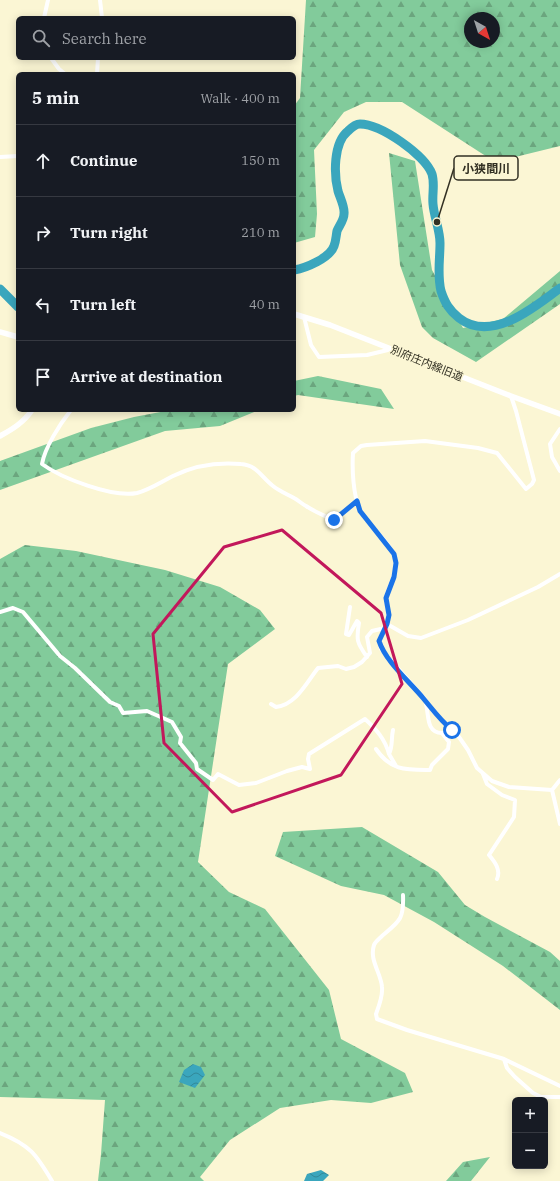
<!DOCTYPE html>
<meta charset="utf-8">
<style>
:root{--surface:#171b24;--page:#20242c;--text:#f1f3f6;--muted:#9ea1a6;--line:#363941}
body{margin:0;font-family:"IBM Plex Serif","Noto Sans JP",serif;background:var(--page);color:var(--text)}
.controls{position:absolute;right:12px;bottom:12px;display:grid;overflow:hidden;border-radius:6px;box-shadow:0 2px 10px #0003}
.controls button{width:36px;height:36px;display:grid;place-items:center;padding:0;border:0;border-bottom:1px solid var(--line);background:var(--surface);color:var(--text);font:20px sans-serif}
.compass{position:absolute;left:464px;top:12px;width:36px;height:36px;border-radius:50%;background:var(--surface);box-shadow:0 2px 10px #0003;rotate:141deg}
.stop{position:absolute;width:12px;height:12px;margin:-9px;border:3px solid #1a73e8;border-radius:50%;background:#fff}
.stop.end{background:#1a73e8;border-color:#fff;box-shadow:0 1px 4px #0008}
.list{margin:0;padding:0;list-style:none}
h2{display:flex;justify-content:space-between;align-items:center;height:52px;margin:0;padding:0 16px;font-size:17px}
h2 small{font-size:13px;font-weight:400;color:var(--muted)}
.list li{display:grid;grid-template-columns:26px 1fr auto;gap:12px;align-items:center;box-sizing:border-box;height:72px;padding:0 16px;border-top:1px solid var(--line)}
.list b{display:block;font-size:15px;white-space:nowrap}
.list em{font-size:13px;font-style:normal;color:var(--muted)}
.icon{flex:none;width:22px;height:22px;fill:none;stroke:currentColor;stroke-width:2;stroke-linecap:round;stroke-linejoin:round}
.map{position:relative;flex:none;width:560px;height:1181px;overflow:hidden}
.search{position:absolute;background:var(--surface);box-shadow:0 2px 10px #0003;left:16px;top:16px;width:280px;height:44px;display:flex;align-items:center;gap:10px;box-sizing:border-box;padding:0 14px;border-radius:6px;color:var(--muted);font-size:15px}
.panel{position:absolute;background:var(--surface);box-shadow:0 2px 10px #0003;left:16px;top:72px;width:280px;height:340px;border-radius:6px}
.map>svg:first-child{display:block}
.forest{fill:url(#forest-firs);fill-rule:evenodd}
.water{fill:url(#water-waves)}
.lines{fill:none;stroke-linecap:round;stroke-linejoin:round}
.river{stroke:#3aa6bd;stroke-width:9}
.street{stroke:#fff;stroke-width:4}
.secondary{stroke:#fff;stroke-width:5.5}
.route{stroke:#1a73e8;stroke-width:5}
.marked{fill:none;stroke:#c2185b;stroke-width:3;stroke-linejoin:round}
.labels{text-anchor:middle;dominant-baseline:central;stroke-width:3;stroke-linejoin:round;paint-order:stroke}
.street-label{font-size:11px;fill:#323023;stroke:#fbf6d4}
.leader{fill:none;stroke:#323023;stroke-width:1.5}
.callout-dot{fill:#323023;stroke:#fbf6d4;stroke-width:1.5}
.callout{fill:#fbf6d4;stroke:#323023;stroke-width:1.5}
.callout-label{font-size:12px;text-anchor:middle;font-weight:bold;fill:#323023}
</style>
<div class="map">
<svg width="560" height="1181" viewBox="0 0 560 1181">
<defs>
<pattern id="forest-firs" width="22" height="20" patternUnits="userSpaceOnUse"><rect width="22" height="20" fill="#82cb9b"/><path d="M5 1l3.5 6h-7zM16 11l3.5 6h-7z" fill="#6ba57e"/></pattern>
<pattern id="water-waves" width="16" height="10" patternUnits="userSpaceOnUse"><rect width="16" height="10" fill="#3aa6bd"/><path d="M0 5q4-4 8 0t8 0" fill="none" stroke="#318899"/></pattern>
</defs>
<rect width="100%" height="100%" fill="#fbf6d4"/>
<path class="forest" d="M306 0H560V146L495 162 402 102H366L344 112 314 150 317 214 315 237 294 243V106L300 98ZM470 18H494V42H470Z
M389 153 415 161 432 270 463 328 503 319 560 271V304L476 362 433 338 422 327 400 265Z
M318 376 381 389 394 409 298 395 294 396V381Z
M171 410H259L220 426 165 431 0 490V461L91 428 134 417Z
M25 545 76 551 165 570 220 587 260 610 275 629 228 664 198 862 229 892 265 909 329 990 341 1039 405 1073 413 1092 371 1103 331 1100 280 1108 230 1140 200 1177 204 1181H98L101 1154 105 1100 0 1097V559Z
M362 827 438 872 465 905 485 917 550 952 560 961V1010L503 966 434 922 384 895 341 886 275 856 283 832Z
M490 1157 471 1181H446L463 1162Z"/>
<path class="water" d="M193 1064 201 1067 205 1075 195 1088 179 1082 184 1070Z
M321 1170 329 1175 323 1181H304L307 1174Z"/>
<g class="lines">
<path class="river" d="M294 270C306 268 330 258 334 246 336 241 336 236 337 231 339 226 344 220 344 214 345 207 340 198 338 191 334 175 333 143 348 131 351 128 355 124 360 124 381 124 425 155 432 174 435 184 432 194 433 204 434 217 440 230 440 243 440 260 437 275 441 291 445 303 449 310 459 318 491 343 534 308 560 288
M0 289 18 307"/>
<path class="street" d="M100 0 102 18
M44 18 48 0
M51 58 59 69 65 74
M97 74 98 58
M0 157 18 156
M304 317 311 345 319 357 367 355 392 349
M511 396 516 411 534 480 532 484 526 489 497 453 478 448 425 441 367 445 361 446 353 453C352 469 353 495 360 510 368 527 394 544 396 562 397 575 388 586 386 598 386 604 389 610 388 616 388 625 382 633 379 641L381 649 425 699 433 711 459 737 468 750 477 768 492 781 509 787 552 790
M71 410C60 424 45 447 42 464 61 478 113 498 137 493 149 490 161 482 173 476 193 466 218 462 241 464 257 465 261 477 273 486 279 491 287 494 294 498 298 500 302 504 306 506 315 512 325 516 334 520L357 501
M560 429 550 444 552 457 560 471
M350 607 346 634 349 635 357 621 359 623C356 640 357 643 367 657
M0 612 13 608 23 612 60 656 75 668 110 702 119 706 123 713 147 711 172 722 181 737 180 743 196 763 197 769 213 780 218 774 239 785 256 783 287 771 302 767 310 769 308 759 309 754 365 719C376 729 385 739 389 754
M387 624 408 636 421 638 468 620 538 587 560 574
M271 704 276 707C296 705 307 682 318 668L338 666 346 669 354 667 362 662 370 653 367 637 372 631 385 628
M393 730C391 739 393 746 389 754L396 766
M376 749C391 771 406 770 430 770L432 765 448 749 449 742 442 733C426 733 429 715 426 704
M483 774 487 784 502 795 515 800 514 817 489 855C495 862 501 870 497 879
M552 790 560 824
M552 790 560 780
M403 895C404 919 400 921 382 936 379 939 375 942 374 945 369 960 381 973 382 987 383 996 379 1006 376 1014L377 1019 407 1030 504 1059 560 1086
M504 1059 507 1068 515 1077 533 1093 541 1097H560
M0 1133C30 1145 36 1154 52 1181"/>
<path class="secondary" d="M294 314 330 325 511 396 560 414
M0 332 18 337
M0 436C13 429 24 422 32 410"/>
</g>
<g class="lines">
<path class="route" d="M334 520 357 501 360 511 394 554 396 563 394 577 386 598 389 615 387 624 379 641C386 662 409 681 423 698 433 710 440 720 452 730"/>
</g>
<path class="marked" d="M282 530 381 613 402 684 341 775 232 812 164 743 153 634 224 547Z"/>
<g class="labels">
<g class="street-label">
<text transform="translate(427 363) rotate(22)">別府庄内線旧道</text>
</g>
</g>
<path class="leader" d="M437 222L454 168"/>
<circle class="callout-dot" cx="437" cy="222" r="4"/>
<rect class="callout" x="454" y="156" width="64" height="24" rx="4"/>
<g class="callout-label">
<text x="486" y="173">小狭間川</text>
</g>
</svg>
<div class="controls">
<button>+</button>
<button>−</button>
</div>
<svg class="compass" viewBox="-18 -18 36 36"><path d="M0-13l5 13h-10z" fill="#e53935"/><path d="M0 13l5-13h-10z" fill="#9ea1a6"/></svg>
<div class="stop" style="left:452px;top:730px"></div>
<div class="stop end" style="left:334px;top:520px"></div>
<div class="search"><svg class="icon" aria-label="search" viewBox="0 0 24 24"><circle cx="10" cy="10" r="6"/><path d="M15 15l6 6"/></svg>Search here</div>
<section class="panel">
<h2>5 min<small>Walk · 400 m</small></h2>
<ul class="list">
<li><svg class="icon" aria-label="ahead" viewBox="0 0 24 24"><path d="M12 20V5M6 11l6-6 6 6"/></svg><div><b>Continue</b></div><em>150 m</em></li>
<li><svg class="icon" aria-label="right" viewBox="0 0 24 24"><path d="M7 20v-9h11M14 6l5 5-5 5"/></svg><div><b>Turn right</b></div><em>210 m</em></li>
<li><svg class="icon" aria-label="left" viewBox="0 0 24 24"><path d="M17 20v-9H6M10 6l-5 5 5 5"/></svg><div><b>Turn left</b></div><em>40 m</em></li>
<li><svg class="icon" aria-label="arrive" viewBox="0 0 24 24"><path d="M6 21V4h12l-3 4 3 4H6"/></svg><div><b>Arrive at destination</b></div></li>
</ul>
</section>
</div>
